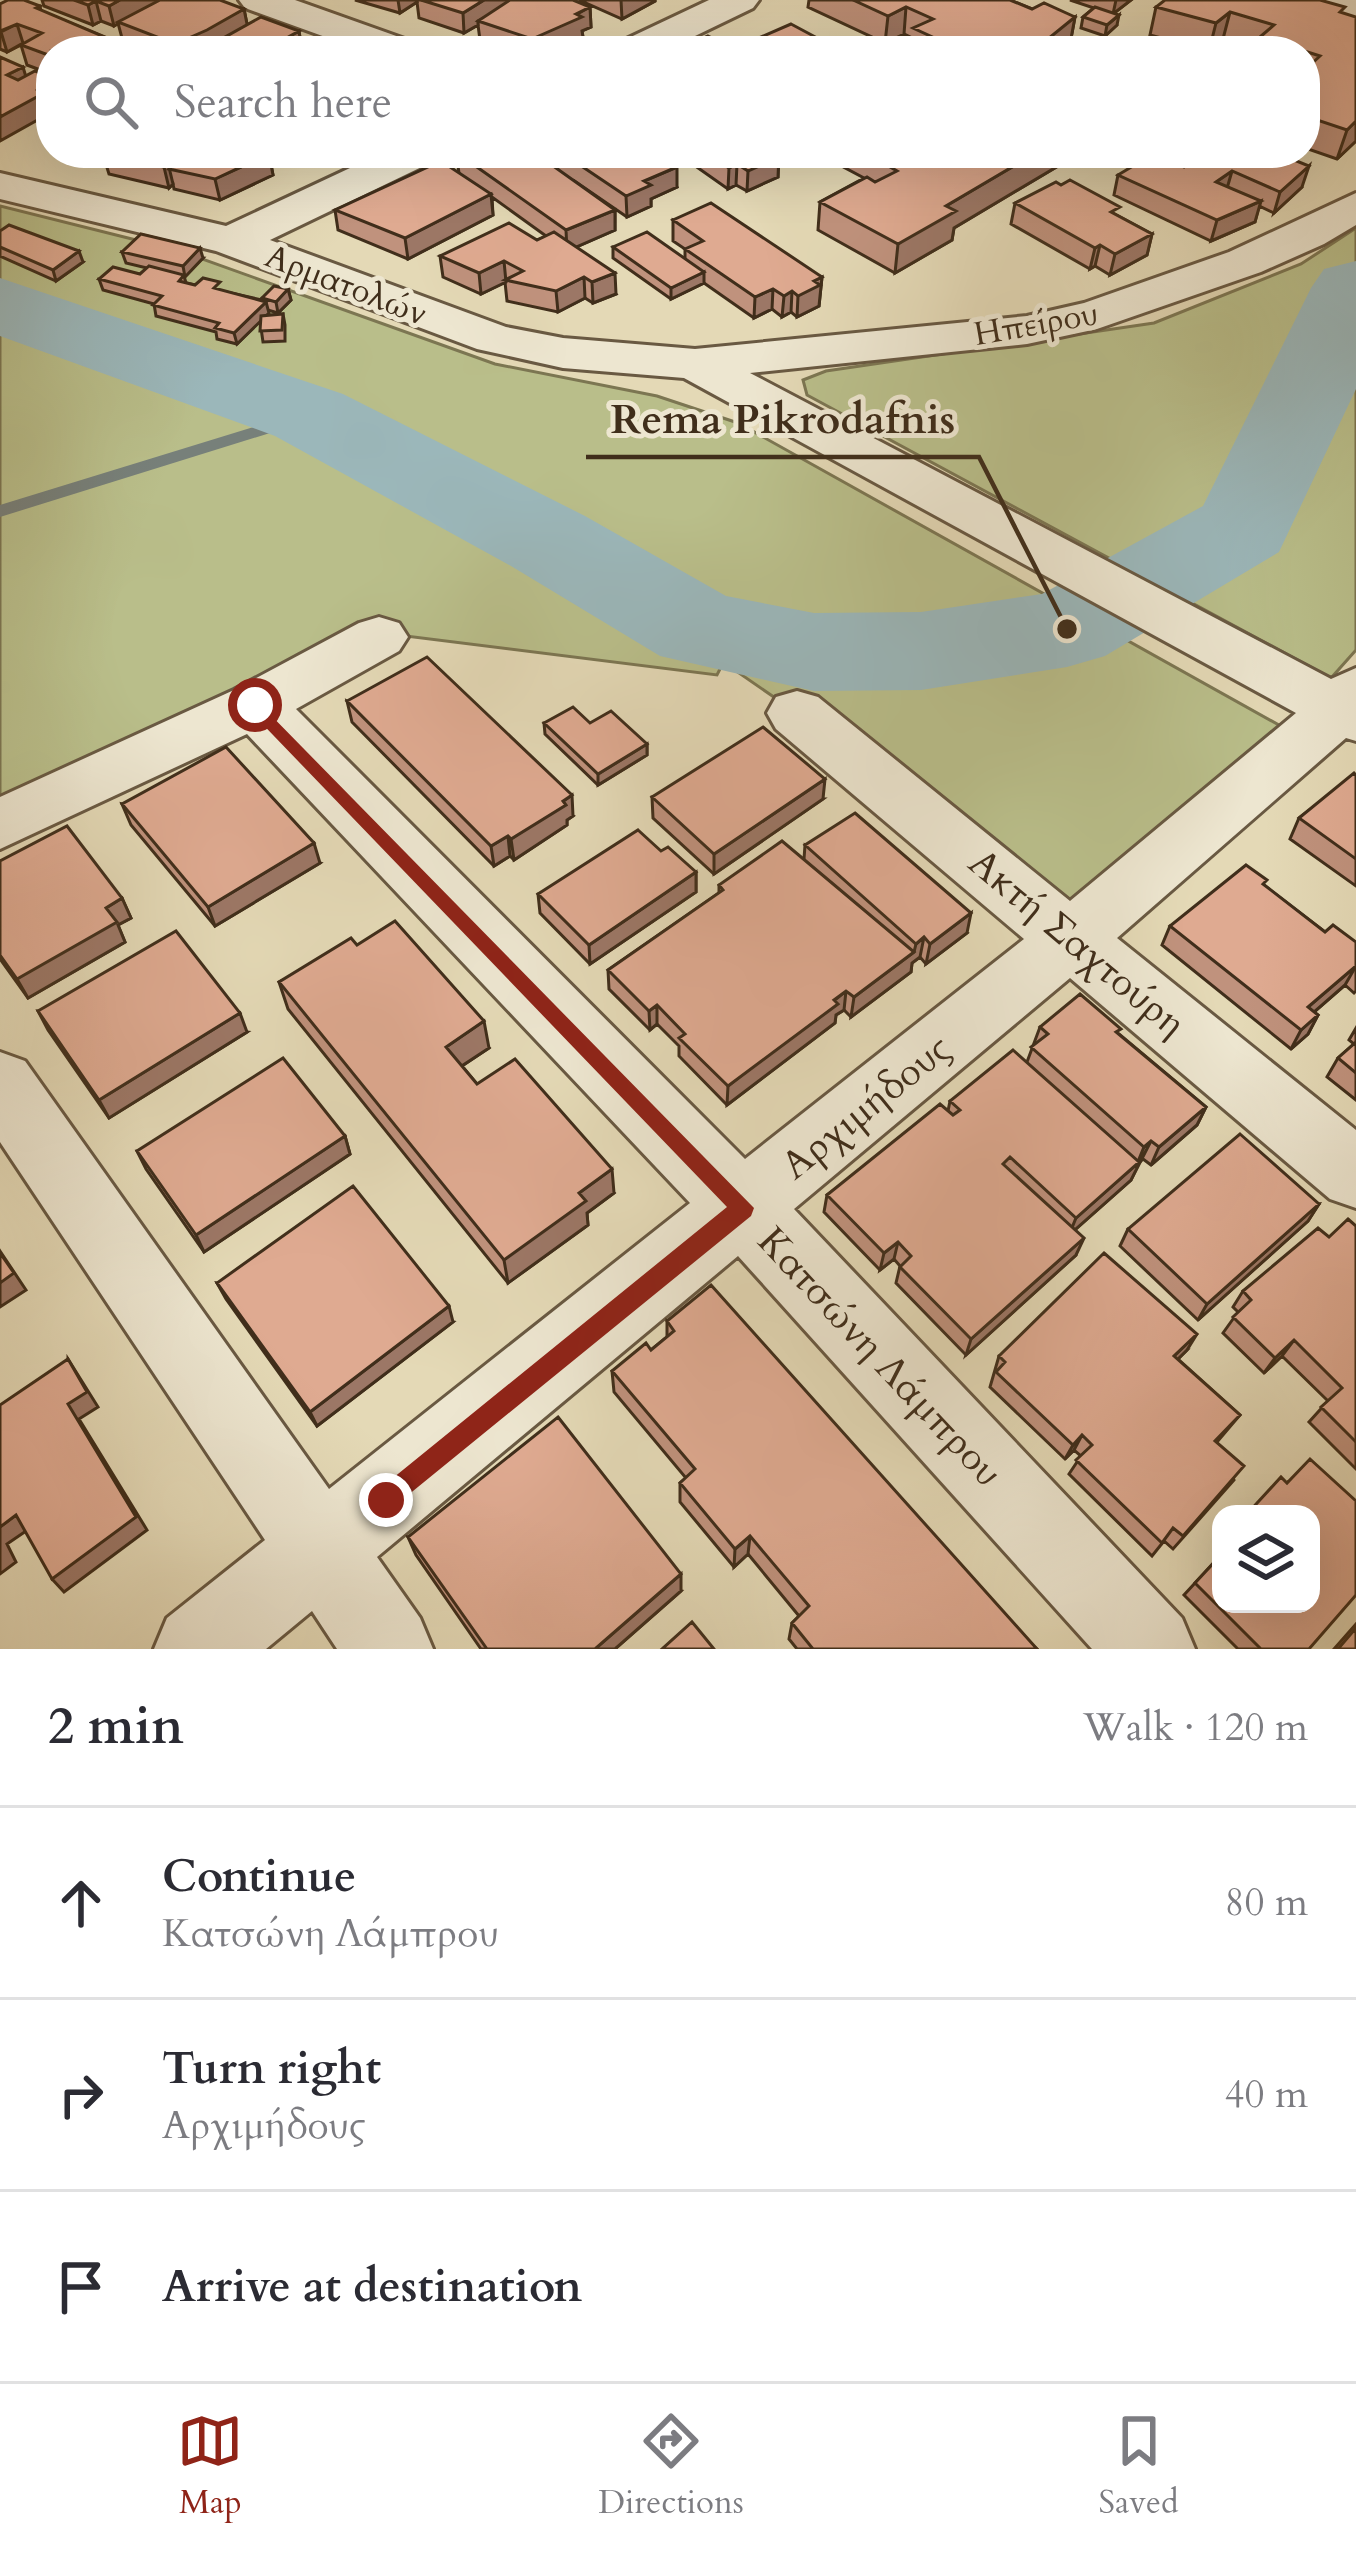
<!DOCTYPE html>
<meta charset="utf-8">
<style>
:root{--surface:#fff;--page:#f7f7f7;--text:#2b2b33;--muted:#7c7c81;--line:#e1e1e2;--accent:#8f2418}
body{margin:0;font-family:Cardo,serif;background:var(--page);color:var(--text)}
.controls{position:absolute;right:36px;bottom:36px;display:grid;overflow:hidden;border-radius:24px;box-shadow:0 12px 48px #0002}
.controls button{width:108px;height:108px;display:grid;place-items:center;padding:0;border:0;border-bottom:3px solid var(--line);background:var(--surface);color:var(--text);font:60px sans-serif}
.stop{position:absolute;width:36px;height:36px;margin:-27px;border:9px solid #8f2418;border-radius:50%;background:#fff}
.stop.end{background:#8f2418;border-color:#fff;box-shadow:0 3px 12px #0008}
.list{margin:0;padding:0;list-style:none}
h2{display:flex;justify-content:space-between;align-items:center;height:156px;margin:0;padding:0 48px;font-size:51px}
h2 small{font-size:39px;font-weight:400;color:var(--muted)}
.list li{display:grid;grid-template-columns:78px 1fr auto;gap:36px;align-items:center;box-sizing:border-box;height:192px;padding:0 48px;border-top:3px solid var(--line)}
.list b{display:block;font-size:45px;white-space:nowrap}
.list p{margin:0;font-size:39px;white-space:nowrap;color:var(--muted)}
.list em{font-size:39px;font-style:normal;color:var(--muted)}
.icon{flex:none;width:66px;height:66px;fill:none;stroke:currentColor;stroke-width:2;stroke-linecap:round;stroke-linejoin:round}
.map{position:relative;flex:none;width:1356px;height:1649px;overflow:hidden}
.search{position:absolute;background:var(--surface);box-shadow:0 12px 48px #0002;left:36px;right:36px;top:36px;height:132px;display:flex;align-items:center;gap:30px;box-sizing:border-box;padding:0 42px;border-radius:48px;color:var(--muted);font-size:45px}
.sheet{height:732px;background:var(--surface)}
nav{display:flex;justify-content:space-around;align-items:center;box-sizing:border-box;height:168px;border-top:3px solid var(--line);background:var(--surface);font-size:33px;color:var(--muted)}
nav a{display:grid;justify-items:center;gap:6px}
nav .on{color:var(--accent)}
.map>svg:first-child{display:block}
.green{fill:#b9be8a;stroke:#7c7652;stroke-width:3}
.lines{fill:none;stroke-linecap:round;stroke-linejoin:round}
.stream{fill:#77807a;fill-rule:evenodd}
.river{fill:#9bb7ba;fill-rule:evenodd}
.minor-casing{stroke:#695942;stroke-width:6}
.minor{fill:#ede6d0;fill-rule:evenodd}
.wall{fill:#c0927d;stroke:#402e1b;stroke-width:3}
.shaded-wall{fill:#9c7766;stroke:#402e1b;stroke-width:3}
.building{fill:#dfaa91;stroke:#402e1b;stroke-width:3}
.route{fill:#8f2418}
.labels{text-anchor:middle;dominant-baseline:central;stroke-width:10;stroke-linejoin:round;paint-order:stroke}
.far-street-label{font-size:33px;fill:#402e1b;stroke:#ede6d0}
.street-label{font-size:39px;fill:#402e1b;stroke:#ede6d0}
.leader{fill:none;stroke:#402e1b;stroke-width:4.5}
.callout-dot{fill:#402e1b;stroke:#ede6d0;stroke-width:4.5}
.callout-label{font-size:42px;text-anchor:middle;font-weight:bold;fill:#402e1b;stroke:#ede6d0;stroke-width:10;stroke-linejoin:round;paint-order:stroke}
</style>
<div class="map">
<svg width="1356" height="1649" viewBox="0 0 1356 1649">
<rect width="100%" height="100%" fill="#e4d9b6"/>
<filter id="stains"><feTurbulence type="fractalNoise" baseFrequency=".00167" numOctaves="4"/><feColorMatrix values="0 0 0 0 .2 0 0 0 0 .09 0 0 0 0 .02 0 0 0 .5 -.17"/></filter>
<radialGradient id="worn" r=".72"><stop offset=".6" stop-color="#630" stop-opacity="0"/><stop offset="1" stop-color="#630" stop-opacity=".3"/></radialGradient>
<path class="green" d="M0 206 180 251 495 364 657 396 738 423 1295 734 1072 921 797 713 548 541 540 546 721 667 717 675 406 636 0 803Z
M1356 228V650L1331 678 807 395 803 380 826 371 1154 323 1301 264Z"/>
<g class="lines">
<path class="stream" d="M309 410 315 411V419L0 517V505Z"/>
<path class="river" d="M1356 261V389L1279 552 1105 656 1067 667 921 690 814 691 660 656 511 566 275 436 0 336V278L343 394 585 516 726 596 814 613 921 612 1042 594 1203 506 1311 288 1324 269Z"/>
<defs>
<path id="minor" d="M239 0H295L416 43 422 51H364L245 8Z
M709 0H759L753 8 664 51H612L618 43Z
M1303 0H1356V23L1309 8Z
M382 153H438L432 162 270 240 506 327 563 338 695 349 1027 316 1084 303 1229 252 1356 193V225L1324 244 1261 272 1097 329 1027 344 750 373 1331 679 1356 668V741L1346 738 1117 938 1356 1130V1208L1330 1199 1070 978 794 1209 1182 1618 1195 1649H1092L738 1256 377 1557 420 1618 433 1649H337L312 1611 266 1649H154L167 1618 265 1540 0 1142V1052L25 1061 329 1489 690 1203 247 734 0 849V797L234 690 359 623 379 617 399 623 408 637 399 651 296 709 745 1159 1024 939 776 729 767 713 776 697 797 691 818 697 1070 901 1296 713 684 378 563 368 477 349 216 251 0 199V173L226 226Z"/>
</defs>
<use href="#minor" class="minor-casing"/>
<use href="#minor" class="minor"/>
</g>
<path class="wall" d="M42 0H193L244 9 247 24 299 31 302 51H146L123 42 118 23 114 26 101 21 93 25 44 6Z
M355 0H573L590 7 591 27 582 31 583 37 551 51H510L480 40 478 25 464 33 419 18 417 2 400 13Z
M579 0H655V1L622 19Z
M809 0H1010L1032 9 1075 17 1070 44 1062 51H911L912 38 904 34 885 43 808 7Z
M1070 0H1131L1114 13 1117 25 1105 36 1081 28 1083 17 1094 8Z
M0 4 40 6 41 11 119 43 121 51H51V74L27 65 21 45 23 44 7 52 0 49Z
M1156 7 1343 13 1356 141 1337 159 1305 148V51H1256L1223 39 1209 51 1150 35Z
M69 153H267L269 154 273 175 220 200 174 189 173 184 169 188 109 174 104 158 99 161Z
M281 153H327L300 165Z
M456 153H656L677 187 651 199V206L627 217 573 180 615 210V230L576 247 616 294 593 303 585 298 558 312 507 301 505 282 481 294 443 277 440 256 537 240 546 236 492 197 493 215 408 259 338 230 335 210 459 173Z
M676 153H779L778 177 747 191 736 185 728 189 691 163V153L683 157Z
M836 153H1060L1058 166 954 228 952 240 895 273 818 230 820 202 864 178 836 163Z
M1197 153H1293L1291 159 1302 187 1274 213 1259 206 1255 222 1211 241 1114 195 1118 175 1154 165 1184 167 1197 157Z
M1061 185 1152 234 1147 255 1110 275 1095 266 1090 269 1011 224 1015 203Z
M673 220 822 277 819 306 797 317 791 312 782 317 772 309 754 318 704 283 671 299 613 258V247L685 259V249L673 241Z
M0 231 83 262 56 281 0 256Z
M122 252 203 258 184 276 186 283 262 300V298L288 289 291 300 278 313 268 310 265 316 283 314 285 325V341L263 342 260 321 237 344 217 339 216 332 156 316 154 304 103 290 99 279 140 274 147 268 126 263Z
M347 701 573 816 567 820V825L514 860 510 856 494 866 352 722Z
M544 723H590L647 744V755L598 785 545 734Z
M1356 775V886L1290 839 1299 818Z
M652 797 823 799 714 874 653 818Z
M122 804 320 863 215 926 131 825Z
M805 845 967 933 926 964 920 957 912 963 911 972 851 1017 844 1010 836 1015 835 1023 727 1105 679 1056V1046L657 1024 650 1030 609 989 608 970 719 893V885L804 859Z
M661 851 696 872V892L590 964 540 913 538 894Z
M0 861 122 898 131 918 118 925 125 942 28 998 0 959Z
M1265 886 1325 932 1356 942V991L1354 993 1345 985 1314 1012 1318 1015 1308 1034 1291 1049 1162 945 1170 926Z
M357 945 489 1048 462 1066 477 1084 614 1193 587 1213 588 1225 508 1283 288 1009 279 982Z
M38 1011 247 1032 109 1118 48 1030Z
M1040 1027 1119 1034 1206 1107 1197 1125 1151 1165 1143 1159 1139 1163 1131 1180 1075 1230 1076 1255 966 1355 896 1283 900 1266 894 1259 880 1270 824 1212 827 1195 948 1111 950 1101 1027 1062Z
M1356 1028V1100L1327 1077 1338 1058 1354 1044 1349 1040Z
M345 1136 350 1154 204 1252 146 1169 137 1151Z
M1319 1204 1308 1221 1198 1320 1120 1246 1128 1229Z
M1356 1226V1469L1309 1422 1328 1401 1282 1356 1264 1373 1223 1333 1238 1312 1233 1307 1243 1291 1329 1237Z
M217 1283 453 1322 317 1426 226 1299Z
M667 1321 1037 1649H797L789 1639 792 1623 799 1616 748 1554 734 1567 680 1502V1483L686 1478 614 1392 612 1371 651 1350 667 1337Z
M1187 1350 1178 1359 1240 1415 1217 1442 1234 1480 1173 1549 1164 1541 1152 1556 1069 1474 1081 1456 1074 1450 1065 1459 990 1387 999 1356Z
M1287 1483 1309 1649H1238L1184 1595Z
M408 1537 681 1591 615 1649H481L416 1555Z
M1356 1624V1649H1334Z"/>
<path class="shaded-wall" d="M120 0H161L114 26 109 6Z
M398 0H416L417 2 400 13Z
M484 0H519L478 21V25L464 33 463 13Z
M621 0H655V1L622 19Z
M1116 0H1131L1113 14Z
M96 1 101 21 93 25 88 5Z
M590 7 591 27 582 31 583 37 551 51H533L532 39Z
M906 7 904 34 885 43 888 16Z
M244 9 248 29 209 51H176L175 44Z
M1230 12 1223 39 1209 51 1216 23Z
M1119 15 1117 25 1105 36 1107 25Z
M1075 17 1070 44 1062 51H1027Z
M17 24 23 43 7 52 1 32Z
M299 31 302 51H268L267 49Z
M821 40 820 51H805V47Z
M119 43 121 51H104Z
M23 67 29 87 7 75Z
M51 83V107L49 108 50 113 0 141V117Z
M1356 121V141L1337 159 1347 130Z
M298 153H327L300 165Z
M768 153H779L778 177 747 191 748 171Z
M1036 153H1060L1058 166 954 228 952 240 895 273 898 244 946 206Z
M269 154 273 175 220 200 215 179Z
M168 163 173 184 169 188 164 167Z
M737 164 736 185 728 189 729 168Z
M1309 166 1302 187 1274 213 1280 192Z
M677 167V187L651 199V206L627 217 626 196 644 181Z
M1232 171 1226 192 1216 182Z
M491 194 493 215 408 259 405 238Z
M1261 201 1255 222 1211 241 1217 220Z
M615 210V230L567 251 566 230Z
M1152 234 1147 255 1110 275 1115 254Z
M1100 245 1095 266 1090 269 1095 248Z
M200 248 203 258 185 277 183 266Z
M79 251 83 262 56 281 53 270Z
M504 261 506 282 481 294 479 273Z
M704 272V283L671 299V288Z
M615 273 616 294 593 303 592 282Z
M584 277 585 298 558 312 556 291Z
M822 277 819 306 797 317 798 296 814 281Z
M288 289 291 300 278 313 276 302Z
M773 289 772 309 754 318 755 297Z
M792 291 791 312 782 317 784 296Z
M266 302 269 313 237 344 234 333Z
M647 744V755L598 785V774Z
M825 779 823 799 714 874V854Z
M572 795 573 816 567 820V825L514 860 511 839Z
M508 836 510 856 494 866 491 846Z
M314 843 320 863 215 926 208 907Z
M696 872V892L590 964 589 945Z
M122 898 131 918 118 925 125 942 28 998 17 979 106 908Z
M971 913 967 933 926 964 930 944Z
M924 937 920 957 912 963 911 972 851 1017 854 997 914 952 916 944Z
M1356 966 1345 985 1298 1026 1308 1007Z
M846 991 844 1010 836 1015 835 1023 727 1105 728 1086Z
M657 1005V1024L650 1030 649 1011Z
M240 1013 247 1032 109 1118 99 1100Z
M1318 1015 1308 1034 1291 1049 1301 1030Z
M484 1021 489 1048 451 1073 446 1047Z
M1206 1107 1197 1125 1151 1165 1159 1147Z
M345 1136 350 1154 204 1252 196 1235Z
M1151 1141 1131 1180 1069 1235 1076 1218 1137 1164 1144 1147Z
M612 1169 614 1193 587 1213 588 1225 508 1283 504 1260 579 1193Z
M1319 1204 1308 1221 1198 1320 1207 1304Z
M1084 1238 1076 1255 966 1355 971 1339Z
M898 1242 894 1259 880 1270 884 1253Z
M0 1251 26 1290 0 1307Z
M449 1306 453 1322 317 1426 310 1412Z
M1197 1334 1187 1350 1165 1372 1174 1356Z
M1294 1340 1282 1356 1264 1373 1275 1358Z
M68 1359 98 1407 79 1419 147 1530 64 1592 52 1579 68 1404Z
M1082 1435 1074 1450 1065 1459 1073 1445Z
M16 1515 29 1529 7 1544 16 1562 0 1574V1527Z
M750 1536 748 1554 734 1567 735 1549Z
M681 1574V1591L615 1649H595Z"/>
<path class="building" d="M8 0H24L40 6 36 8 119 43 104 51 84 49 79 51H51V56L21 45 42 33 17 24 0 31V4Z
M74 0H120L109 6 96 1 88 5Z
M160 0H220L244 9 207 30 175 44 118 22Z
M421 0H484L463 13Z
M510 0H573L590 7 576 14 582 17 532 39 478 21Z
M853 0H1010L1032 9 1044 3 1075 17 1043 43 1027 51H963L913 28 933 19 906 7 888 16Z
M1165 0H1320L1345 7 1340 12 1356 17V121L1347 130 1305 116V70L1320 56 1260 37 1274 25 1230 12 1216 23 1156 7Z
M1095 7 1119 15 1107 25 1083 17Z
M261 17 299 31 267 49 273 51H200Z
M791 24 821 40 805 47 813 51H759L745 44Z
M708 36 739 51H675Z
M0 57 23 67 7 75 18 80 35 71 51 77V83L38 90 44 93 0 117Z
M267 153 269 154 215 179 169 169 173 165 168 163 164 167 103 154Z
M457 153H535L615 210 566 230Z
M562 153H656L677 167 644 181 651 185 626 196Z
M706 153H773L779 157 748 171 737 164 729 168Z
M873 153H1036L946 206 956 211 898 244 820 202 867 177 875 182 897 171 885 164 889 162Z
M1215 153H1277L1309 166 1280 192 1232 171 1216 182 1261 201 1217 220 1118 175 1143 160 1154 165 1164 158 1184 167 1198 157 1204 160Z
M441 161 491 194 405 238 335 210Z
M1070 180 1120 207 1111 212 1152 234 1115 254 1100 245 1095 248 1015 203 1056 182 1061 185Z
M711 203 822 277 814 281 820 285 798 296 792 291 784 296 773 289 755 297 685 249 703 241 673 220Z
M509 223 537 240 554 232 615 273 592 282 584 277 556 291 505 280 523 271 504 261 479 273 440 256Z
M9 225 79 251 53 270 0 247V231Z
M647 232 704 272 671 288 613 247Z
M141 234 200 248 183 266 122 252Z
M149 266 184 275 179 281 195 285 203 278 220 282 214 288 266 302 234 333 215 328 219 323 153 305 162 296 99 279 113 267 140 274Z
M274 286 288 289 276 302 262 298Z
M283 314 282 330 260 331 261 316Z
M427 657 572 795 563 801 566 805 511 839 508 836 491 846 347 701Z
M573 707 590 723 611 711 647 744 598 774 544 723Z
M763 727 825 779 714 854 652 797Z
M226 747 314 843 208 907 122 804Z
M1354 773 1356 775V859L1299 818Z
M855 813 971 913 930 944 924 937 916 944 805 845Z
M67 826 122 898 106 908 117 922 17 979 0 955V861Z
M638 830 661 851 668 847 696 872 589 945 538 894Z
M782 841 914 952 854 997 846 991 834 1000 838 1004 728 1086 679 1038 685 1034 657 1005 649 1011 608 970 723 890 719 885Z
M1246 865 1267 880 1263 884 1325 932 1333 925 1356 942V966L1308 1007 1318 1015 1301 1030 1170 926Z
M395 921 484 1021 446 1047 477 1084 515 1059 612 1169 579 1193 586 1201 504 1260 279 982 351 938 357 945Z
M176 931 240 1013 99 1100 38 1011Z
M1080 994 1121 1029 1116 1032 1206 1107 1159 1147 1151 1141 1144 1147 1031 1047 1048 1034 1040 1027Z
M1356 1042V1073L1338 1058Z
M1013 1050 1139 1162 1076 1218 1010 1157 1003 1164 1084 1238 971 1339 900 1267 911 1256 898 1242 884 1253 827 1195 940 1104 953 1115 960 1110 950 1101Z
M283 1058 345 1136 196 1235 137 1151Z
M1240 1134 1319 1204 1207 1304 1128 1229Z
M353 1186 449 1306 310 1412 217 1283Z
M1348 1219 1356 1226V1442L1321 1407 1342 1388 1294 1340 1275 1358 1233 1317 1251 1300 1243 1291 1318 1228 1329 1237Z
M0 1253 14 1273 0 1283Z
M1104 1253 1197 1334 1174 1356 1240 1415 1215 1441 1244 1466 1183 1536 1173 1528 1162 1543 1076 1460 1092 1445 1082 1435 1073 1445 996 1372 1005 1362 999 1356Z
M711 1285 1037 1649H813L792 1623 809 1606 750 1536 735 1549 680 1483 695 1469 612 1371 646 1343 651 1350 674 1331 667 1321Z
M68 1359 87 1392 68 1404 136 1517 52 1579 16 1515 0 1527V1405Z
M558 1417 681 1574 595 1649H487L408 1537Z
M1310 1459 1356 1501V1595L1309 1649H1261L1195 1583 1221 1555V1604H1311V1514H1247L1281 1477 1287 1483Z
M692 1622 714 1649H662Z
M1356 1628V1649H1338Z"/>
<path class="route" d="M255 699 754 1208 751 1216 386 1513 377 1509 373 1500 377 1491 727 1207 249 710 246 705Z"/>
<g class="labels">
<g class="far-street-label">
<text transform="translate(346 285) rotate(21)">Αρματολών</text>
<text transform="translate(1036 324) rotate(-10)">Ηπείρου</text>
</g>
<g class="street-label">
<text transform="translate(1077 943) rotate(40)">Ακτή Σαχτούρη</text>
<text transform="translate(866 1107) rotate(-39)">Αρχιμήδους</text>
<text transform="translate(880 1357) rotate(47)">Κατσώνη Λάμπρου</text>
</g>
</g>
<path class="leader" d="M1067 629L979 457H586"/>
<circle class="callout-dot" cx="1067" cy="629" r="12"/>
<g class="callout-label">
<text x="783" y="433">Rema Pikrodafnis</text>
</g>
<rect width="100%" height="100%" filter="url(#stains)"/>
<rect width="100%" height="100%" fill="url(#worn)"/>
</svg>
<div class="controls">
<button><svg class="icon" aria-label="layers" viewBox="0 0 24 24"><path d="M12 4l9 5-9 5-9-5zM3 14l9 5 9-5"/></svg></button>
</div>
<div class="stop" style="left:255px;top:705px"></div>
<div class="stop end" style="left:386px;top:1500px"></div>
<div class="search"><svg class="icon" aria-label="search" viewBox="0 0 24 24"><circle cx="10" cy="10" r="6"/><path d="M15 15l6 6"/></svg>Search here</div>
</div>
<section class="sheet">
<h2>2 min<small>Walk · 120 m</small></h2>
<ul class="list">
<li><svg class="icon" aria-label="ahead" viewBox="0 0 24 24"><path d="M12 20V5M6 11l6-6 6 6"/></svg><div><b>Continue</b><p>Κατσώνη Λάμπρου</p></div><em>80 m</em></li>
<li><svg class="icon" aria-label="right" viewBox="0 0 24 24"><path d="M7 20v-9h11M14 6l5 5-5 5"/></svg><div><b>Turn right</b><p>Αρχιμήδους</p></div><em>40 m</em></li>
<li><svg class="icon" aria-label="arrive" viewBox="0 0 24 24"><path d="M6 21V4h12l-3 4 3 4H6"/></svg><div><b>Arrive at destination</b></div></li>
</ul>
</section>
<nav>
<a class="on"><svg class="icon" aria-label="map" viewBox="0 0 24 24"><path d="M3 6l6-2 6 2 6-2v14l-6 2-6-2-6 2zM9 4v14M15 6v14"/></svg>Map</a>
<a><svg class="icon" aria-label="directions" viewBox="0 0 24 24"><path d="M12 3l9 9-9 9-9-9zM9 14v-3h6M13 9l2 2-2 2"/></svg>Directions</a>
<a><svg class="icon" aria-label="saved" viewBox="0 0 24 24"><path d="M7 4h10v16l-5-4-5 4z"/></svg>Saved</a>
</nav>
